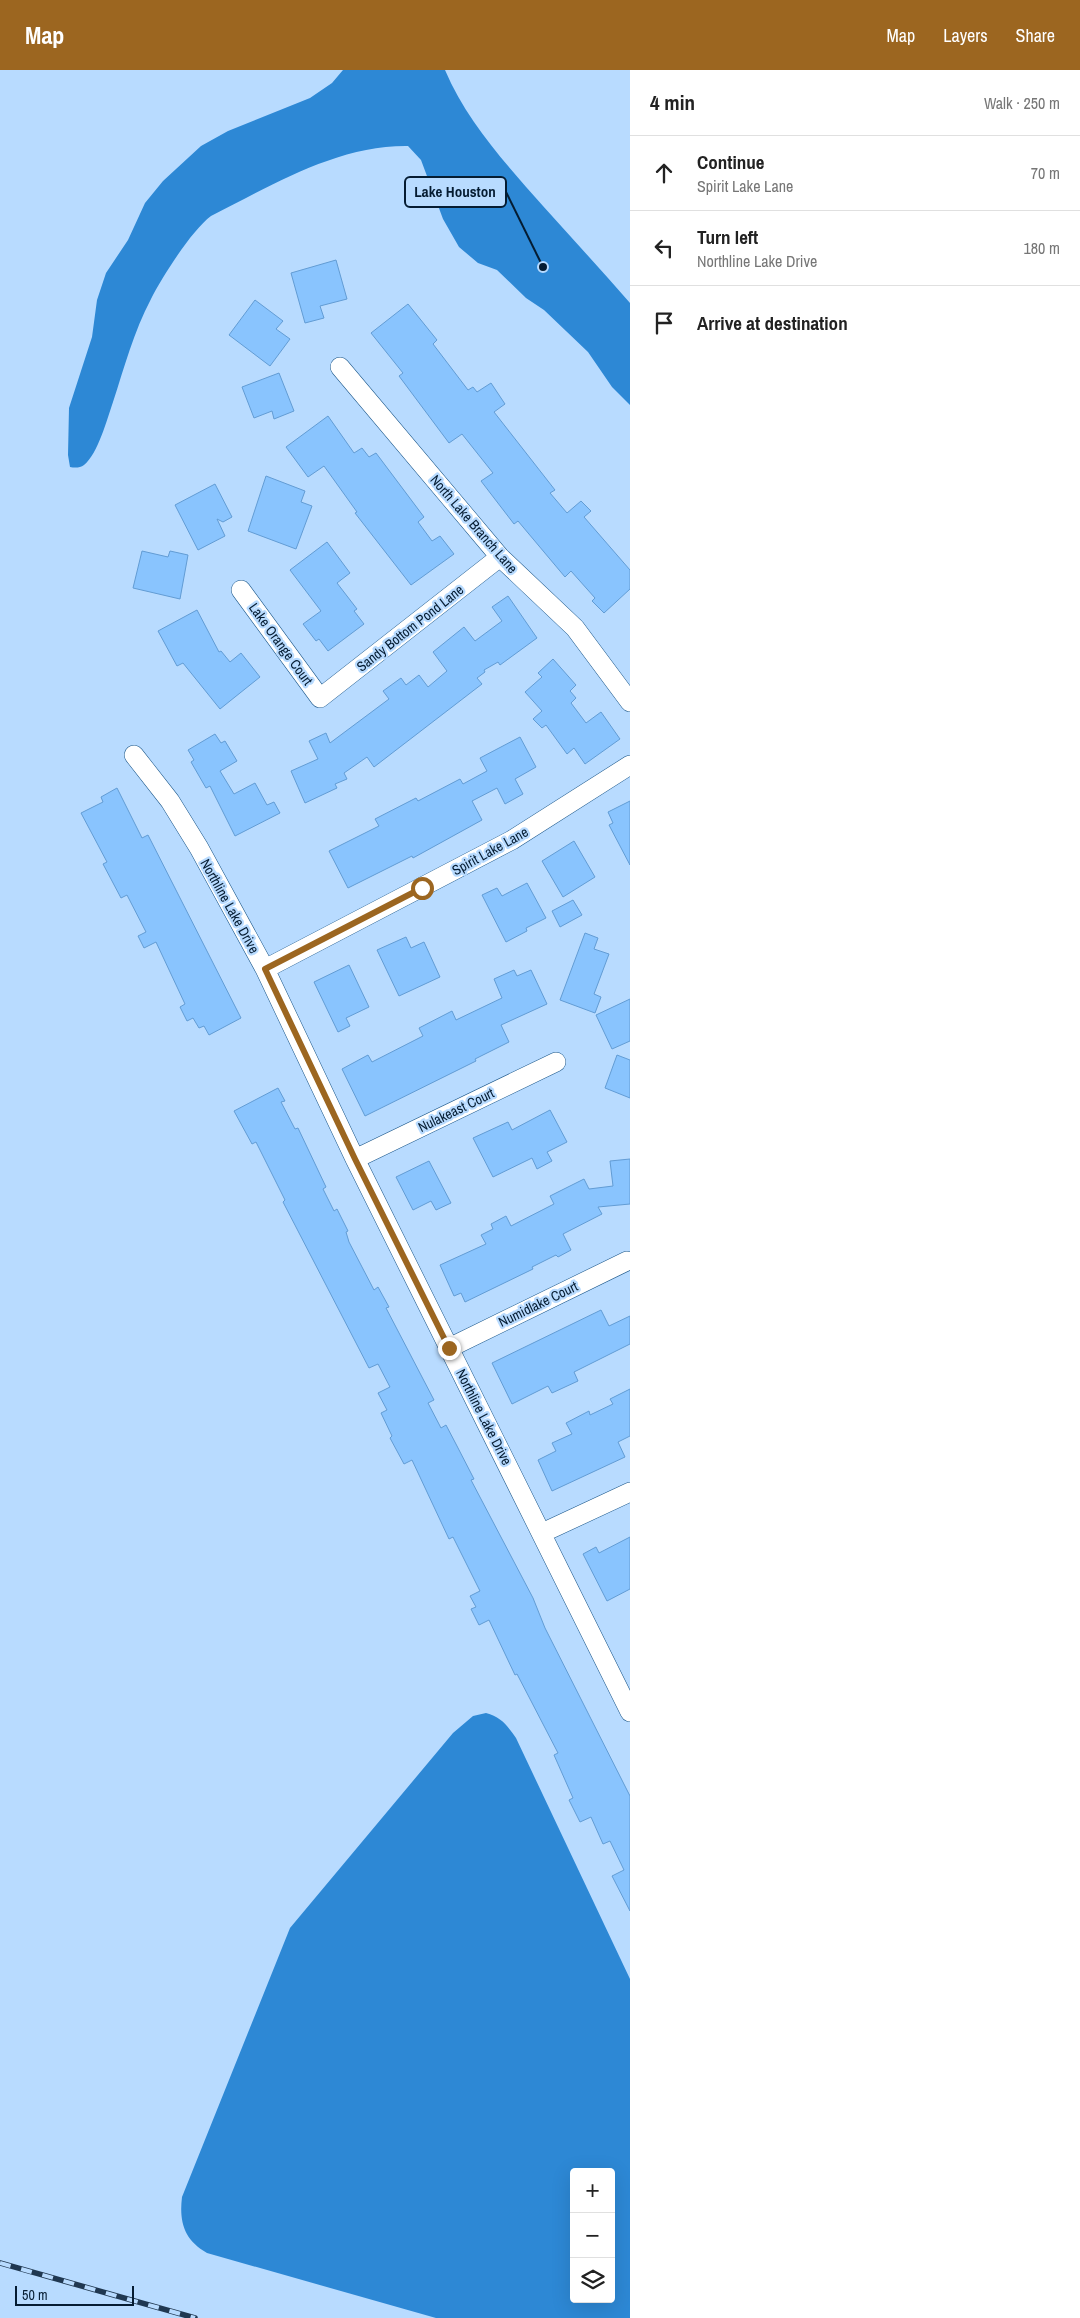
<!DOCTYPE html>
<meta charset="utf-8">
<style>
:root{--surface:#fff;--page:#f6f6f6;--text:#222;--muted:#767676;--line:#e0e0e0;--accent:#9c6620}
body{margin:0;font-family:"Archivo Narrow",sans-serif;background:var(--page);color:var(--text)}
.controls{position:absolute;right:15px;bottom:15px;display:grid;overflow:hidden;border-radius:5px;box-shadow:0 5px 20px #0002}
.controls button{width:45px;height:45px;display:grid;place-items:center;padding:0;border:0;border-bottom:1px solid var(--line);background:var(--surface);color:var(--text);font:25px sans-serif}
.scale{position:absolute;left:15px;bottom:12px;width:119px;box-sizing:border-box;padding-left:5px;border:2px solid #051c32;border-top:0;font-size:14px;line-height:18px;white-space:nowrap;color:#051c32;-webkit-text-stroke:4px #b8dbff;paint-order:stroke}
.stop{position:absolute;width:15px;height:15px;margin:-11px;border:4px solid #9c6620;border-radius:50%;background:#fff}
.stop.end{background:#9c6620;border-color:#fff;box-shadow:0 1px 5px #0008}
.list{margin:0;padding:0;list-style:none}
h2{display:flex;justify-content:space-between;align-items:center;height:65px;margin:0;padding:0 20px;font-size:21px}
h2 small{font-size:16px;font-weight:400;color:var(--muted)}
.list li{display:grid;grid-template-columns:32px 1fr auto;gap:15px;align-items:center;box-sizing:border-box;height:75px;padding:0 20px;border-top:1px solid var(--line)}
.list b{display:block;font-size:19px;white-space:nowrap}
.list p{margin:0;font-size:16px;white-space:nowrap;color:var(--muted)}
.list em{font-size:16px;font-style:normal;color:var(--muted)}
.icon{flex:none;width:28px;height:28px;fill:none;stroke:currentColor;stroke-width:2;stroke-linecap:round;stroke-linejoin:round}
.map{position:relative;flex:none;width:630px;height:2248px;overflow:hidden}
header{display:flex;align-items:center;gap:30px;box-sizing:border-box;height:70px;padding:0 25px;background:var(--accent);color:#fff}
header strong{font-size:24px}
nav{display:flex;gap:28px;margin-inline-start:auto;font-size:18px}
main{display:flex}
aside{flex:1;background:var(--surface)}
.map>svg:first-child{display:block}
.water{fill:#2d88d5;fill-rule:evenodd}
.building{fill:#89c4fe;stroke:#629cd4}
.lines{fill:none;stroke-linecap:round;stroke-linejoin:round}
.minor-casing{stroke:#1a5689;stroke-width:20}
.minor{stroke:#fff;stroke-width:19}
.rail-casing{stroke:#203851;stroke-width:5.5}
.rail{stroke:#b8dbff;stroke-width:4;stroke-dasharray:11;stroke-linecap:butt}
.route{stroke:#9c6620;stroke-width:6}
.labels{text-anchor:middle;dominant-baseline:central;stroke-width:4.5;stroke-linejoin:round;paint-order:stroke}
.street-label{font-size:14px;fill:#051c32;stroke:#b8dbff}
.leader{fill:none;stroke:#051c32;stroke-width:2}
.callout-dot{fill:#051c32;stroke:#b8dbff;stroke-width:2}
.callout{fill:#b8dbff;stroke:#051c32;stroke-width:2}
.callout-label{font-size:15px;text-anchor:middle;font-weight:bold;fill:#051c32}
</style>
<header>
<strong>Map</strong>
<nav><a>Map</a><a>Layers</a><a>Share</a></nav>
</header>
<main>
<div class="map">
<svg width="630" height="2248" viewBox="0 0 630 2248">
<rect width="100%" height="100%" fill="#b8dbff"/>
<path class="water" d="M343 0H445C467 52 506 94 543 136 572 168 601 200 630 233V335L612 317 588 282 544 240 526 228 497 200 478 193 459 177 443 149 421 90 408 76C338 75 272 115 211 146 192 160 162 207 151 229 134 261 124 298 113 332 107 349 98 384 84 395 80 398 75 398 70 397L68 385 69 338 92 267 97 230 106 203 128 170 145 133 163 111 201 76 228 61 310 28 332 13Z
M486 1643C501 1647 507 1655 516 1668L630 1909V2248H436L207 2183C184 2170 179 2152 182 2127L290 1858 453 1663 473 1646ZM574 2102H611V2229H574Z"/>
<path class="building" d="M336 190 347 229 320 236 324 248 305 253 291 203Z
M255 230 283 251 276 259 290 269 270 296 229 265Z
M408 234 437 270 433 274 468 320 473 317 477 322 491 313 505 334 494 342 555 420 550 423 567 443 581 431 591 441 584 447 630 500V519L604 543 592 531 595 528 571 501 565 507 518 451 514 454 481 411 493 403 462 364 449 373 399 306 403 303 371 263Z
M279 303 294 341 274 349 272 341 254 348 242 317Z
M328 346 354 383 362 378 369 387 376 383 424 447 418 452 432 471 440 466 454 484 411 515 355 443 357 442 324 396 308 407 286 377Z
M266 406 305 421 301 432 312 436 296 479 248 461Z
M215 414 232 447 223 452 217 449 225 466 198 480 175 435Z
M327 472 350 503 337 513 357 539 354 541 364 554 328 581 319 569 316 571 303 554 321 541 290 500Z
M142 481 168 487 170 481 188 485 180 529 133 518Z
M508 526 537 568 500 595 498 592 484 600 485 602 477 608 482 614 374 697 367 687 344 703 347 709 335 714 337 718 305 733 291 701 318 689 309 671 326 663 330 673 389 629 383 621 401 608 406 615 419 605 428 617 447 601 433 582 464 557 475 571 502 551 492 537Z
M197 540 219 582 221 581 230 592 241 583 260 607 220 639 183 593 177 596 158 561Z
M553 589 576 615 570 621 576 628 571 633 586 653 601 642 620 669 585 694 574 678 567 684 546 655 542 658 533 649 542 641 525 622 542 607 538 603Z
M215 664 221 673 225 671 237 691 220 701 234 724 255 713 267 735 274 732 280 743 235 766 210 716 206 718 191 692 194 690 188 680Z
M520 667 536 697 515 709 523 724 505 734 497 718 472 731 482 750 413 788 412 786 348 818 329 781 379 756 375 749 416 728 418 731 460 709 463 714 487 701 480 688Z
M117 718 142 768 148 765 241 948 209 965 204 956 199 958 193 948 187 951 180 937 185 934 156 872 144 878 138 866 146 862 127 825 121 828 103 794 107 792 81 743 103 732 101 727Z
M630 731V795L609 755 613 753 608 742Z
M574 771 595 807 563 827 542 791Z
M527 813 546 848 526 858 527 861 506 872 482 825 497 818 502 826Z
M573 830 582 845 560 857 552 841Z
M585 863 598 868 594 879 609 884 594 924 601 927 595 943 560 930Z
M406 867 411 878 424 872 440 907 399 926 377 880Z
M349 895 369 937 346 948 350 956 338 962 314 912Z
M514 900 517 906 531 900 547 934 501 955 509 972 475 989 476 991 365 1046 342 999 368 985 372 992 423 966 419 958 452 941 456 950 502 928 494 909Z
M630 929V971L612 979 596 945Z
M617 985 630 990V1028L605 1018Z
M278 1018 285 1031 281 1032 295 1059 298 1058 326 1117 323 1119 334 1141 337 1139 348 1161 346 1162 349 1172 374 1220 378 1217 389 1237 386 1238 434 1330 428 1333 441 1358 446 1355 457 1376 474 1409 471 1410 533 1528 545 1558 630 1726V1841L612 1806 624 1800 610 1771 603 1774 591 1747 580 1752 569 1730 573 1728 554 1685 558 1683 530 1629 517 1604 515 1605 489 1550 479 1555 471 1539 476 1537 470 1526 480 1521 453 1467 449 1469 412 1390 404 1394 390 1368 392 1366 381 1343 387 1340 378 1323 390 1317 378 1294 369 1298 283 1132 285 1130 256 1072 252 1074 234 1041Z
M550 1040 567 1072 547 1082 552 1091 537 1099 532 1088 493 1107 473 1068 508 1052 512 1060Z
M630 1089V1134L598 1137 602 1144 563 1164 571 1180 558 1187 556 1185 532 1197 533 1199 465 1232 461 1223 454 1226 440 1195 486 1174 481 1165 493 1159 491 1154 506 1146 511 1156 554 1134 550 1126 584 1109 589 1119 613 1116 610 1091Z
M429 1091 451 1133 436 1140 431 1131 413 1140 396 1107Z
M601 1240 609 1256 630 1246V1274L574 1302 578 1311 552 1323 548 1316 512 1334 492 1293Z
M630 1319V1366L618 1372 625 1387 552 1421 538 1390 556 1381 552 1373 572 1364 566 1353 589 1341 590 1345 613 1334 610 1329Z
M630 1467V1519L607 1531 583 1484 596 1477 599 1483Z"/>
<g class="lines">
<defs>
<path id="minor" d="M340 297 500 487 575 558 630 632
M241 520 320 628 500 487
M134 685 170 731 199 778 265 899 355 1089 630 1642
M265 899 512 770 630 695
M355 1089 556 992
M449 1278 627 1191
M542 1463 630 1422"/>
</defs>
<use href="#minor" class="minor-casing"/>
<use href="#minor" class="minor"/>
<defs>
<path id="rail" d="M0 2193 195 2248"/>
</defs>
<use href="#rail" class="rail-casing"/>
<use href="#rail" class="rail"/>
</g>
<g class="lines">
<path class="route" d="M422 818 265 899 355 1089 449 1278"/>
</g>
<g class="labels">
<g class="street-label">
<text transform="translate(474 454) rotate(49)">North Lake Branch Lane</text>
<text transform="translate(410 558) rotate(-38)">Sandy Bottom Pond Lane</text>
<text transform="translate(281 574) rotate(54)">Lake Orange Court</text>
<text transform="translate(490 781) rotate(-29)">Spirit Lake Lane</text>
<text transform="translate(230 836) rotate(61)">Northline Lake Drive</text>
<text transform="translate(456 1040) rotate(-26)">Nulakeast Court</text>
<text transform="translate(538 1234) rotate(-26)">Numidlake Court</text>
<text transform="translate(484 1347) rotate(63)">Northline Lake Drive</text>
</g>
</g>
<path class="leader" d="M543 197L506 122"/>
<circle class="callout-dot" cx="543" cy="197" r="5"/>
<rect class="callout" x="405" y="107" width="101" height="30" rx="5"/>
<g class="callout-label">
<text x="455" y="127">Lake Houston</text>
</g>
</svg>
<div class="controls">
<button>+</button>
<button>−</button>
<button><svg class="icon" aria-label="layers" viewBox="0 0 24 24"><path d="M12 4l9 5-9 5-9-5zM3 14l9 5 9-5"/></svg></button>
</div>
<div class="scale">50 m</div>
<div class="stop" style="left:422px;top:818px"></div>
<div class="stop end" style="left:449px;top:1278px"></div>
</div>
<aside>
<h2>4 min<small>Walk · 250 m</small></h2>
<ul class="list">
<li><svg class="icon" aria-label="ahead" viewBox="0 0 24 24"><path d="M12 20V5M6 11l6-6 6 6"/></svg><div><b>Continue</b><p>Spirit Lake Lane</p></div><em>70 m</em></li>
<li><svg class="icon" aria-label="left" viewBox="0 0 24 24"><path d="M17 20v-9H6M10 6l-5 5 5 5"/></svg><div><b>Turn left</b><p>Northline Lake Drive</p></div><em>180 m</em></li>
<li><svg class="icon" aria-label="arrive" viewBox="0 0 24 24"><path d="M6 21V4h12l-3 4 3 4H6"/></svg><div><b>Arrive at destination</b></div></li>
</ul>
</aside>
</main>
